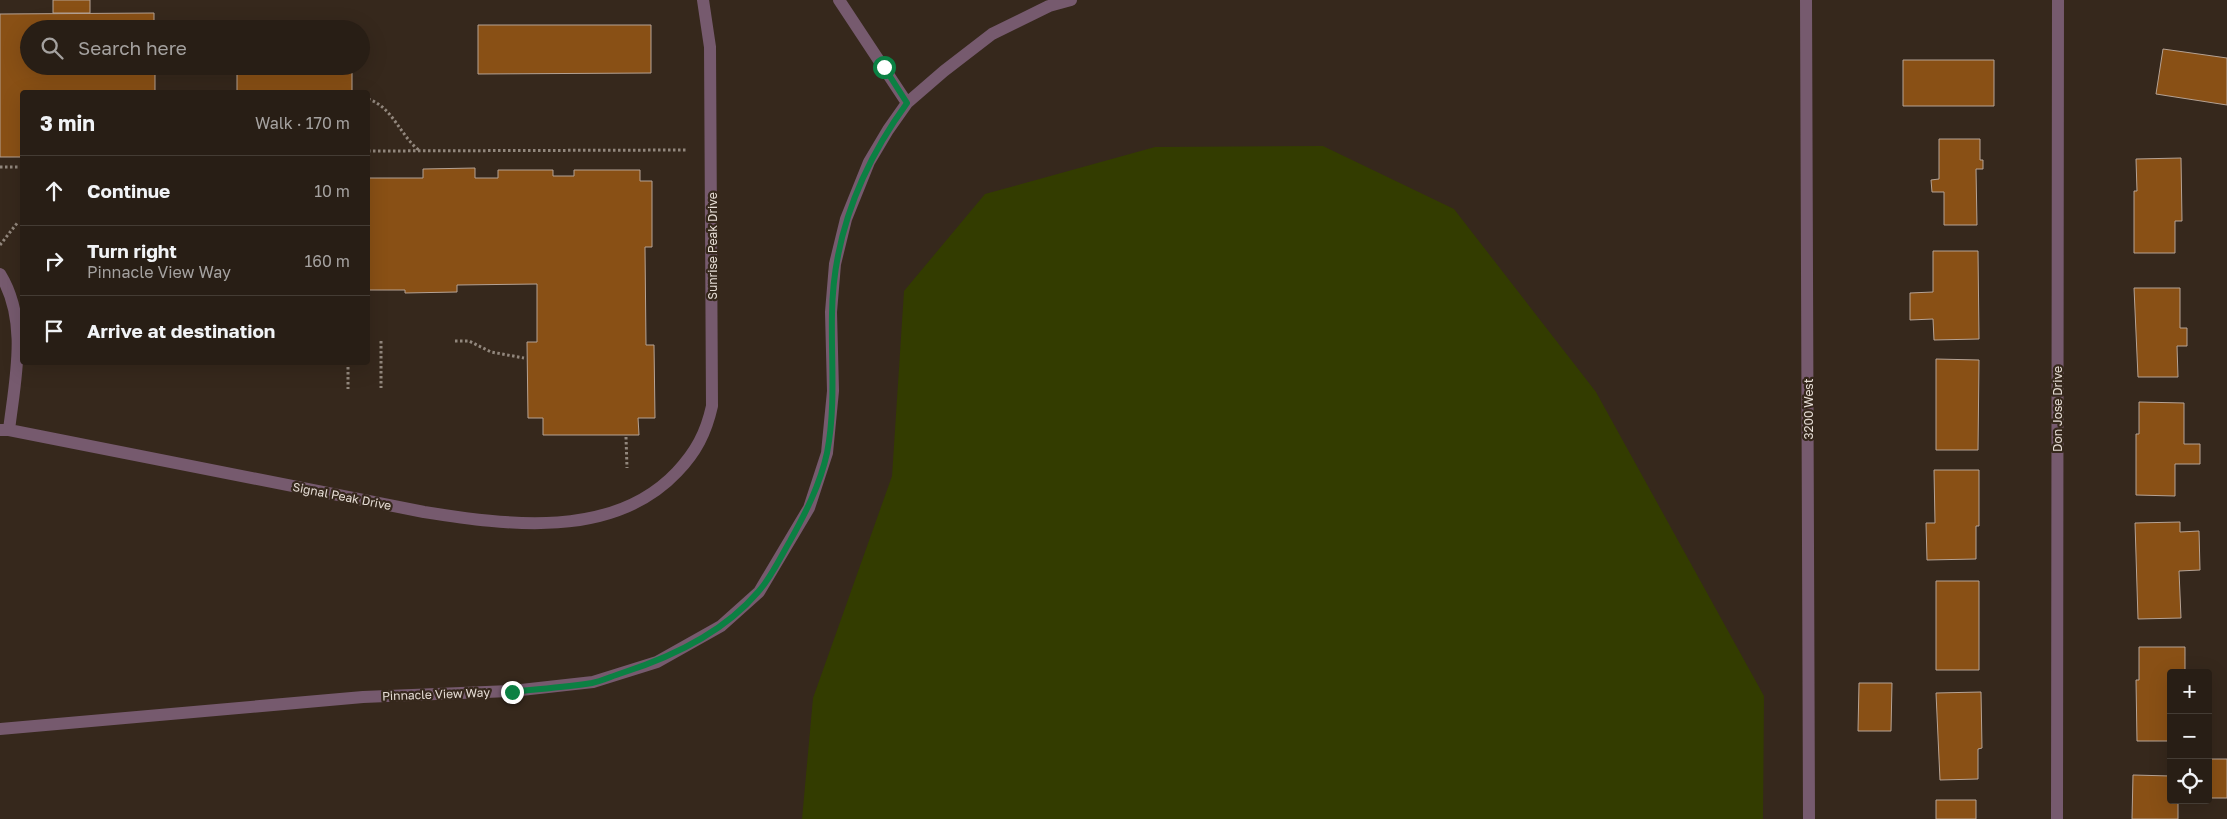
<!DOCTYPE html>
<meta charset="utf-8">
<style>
:root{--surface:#281e15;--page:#342b22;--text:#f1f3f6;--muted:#a5a2a0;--line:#443c34}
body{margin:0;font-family:"Golos Text",sans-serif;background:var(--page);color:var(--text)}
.controls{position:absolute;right:15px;bottom:15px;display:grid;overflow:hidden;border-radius:5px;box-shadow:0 5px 20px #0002}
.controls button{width:45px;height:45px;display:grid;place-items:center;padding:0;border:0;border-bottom:1px solid var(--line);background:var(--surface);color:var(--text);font:25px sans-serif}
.stop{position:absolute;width:15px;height:15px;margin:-11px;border:4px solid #0b8043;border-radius:50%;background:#fff}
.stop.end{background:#0b8043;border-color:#fff;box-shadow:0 1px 5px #0008}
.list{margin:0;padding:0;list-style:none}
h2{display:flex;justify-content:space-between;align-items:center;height:65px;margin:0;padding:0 20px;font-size:21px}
h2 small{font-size:16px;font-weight:400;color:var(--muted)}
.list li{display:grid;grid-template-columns:32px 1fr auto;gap:15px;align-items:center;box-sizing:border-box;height:70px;padding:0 20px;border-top:1px solid var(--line)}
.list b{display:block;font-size:19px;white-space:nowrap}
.list p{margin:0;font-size:16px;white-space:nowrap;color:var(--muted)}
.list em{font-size:16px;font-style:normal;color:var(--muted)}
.icon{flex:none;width:28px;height:28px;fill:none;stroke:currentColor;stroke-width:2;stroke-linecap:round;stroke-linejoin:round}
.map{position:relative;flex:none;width:2227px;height:819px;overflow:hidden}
.search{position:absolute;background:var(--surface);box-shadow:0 5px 20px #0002;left:20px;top:20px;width:350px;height:55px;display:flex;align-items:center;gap:12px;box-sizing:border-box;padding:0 18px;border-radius:28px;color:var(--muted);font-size:19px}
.panel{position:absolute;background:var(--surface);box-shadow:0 5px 20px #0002;left:20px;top:90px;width:350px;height:275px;border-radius:5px}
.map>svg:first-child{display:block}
.green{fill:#333c00}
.building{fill:#895015;stroke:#b5a294}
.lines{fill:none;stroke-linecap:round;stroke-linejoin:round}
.path{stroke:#92877d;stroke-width:3;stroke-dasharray:2.5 2.5;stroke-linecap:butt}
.service{stroke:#765a6e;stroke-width:12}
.minor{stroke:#765a6e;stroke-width:12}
.tertiary{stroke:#765a6e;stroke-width:12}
.route{stroke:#0b8043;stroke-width:6}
.labels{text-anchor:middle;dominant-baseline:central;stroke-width:4.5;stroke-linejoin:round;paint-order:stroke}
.street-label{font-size:12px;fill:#e5dcd4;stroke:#36281c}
</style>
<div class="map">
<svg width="2227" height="819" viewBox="0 0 2227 819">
<rect width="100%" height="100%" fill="#36281c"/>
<path class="green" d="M1323 146 1454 209 1596 392 1764 696 1763 819H802L813 698 892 476 904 291 985 194 1155 147Z"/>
<path class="building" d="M53 0H90V13H53Z
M154 13V29H29V66H155V92H22V157H0V14Z
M478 25H651V73L478 74Z
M253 26H337V29H253Z
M2163 49 2227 58V105L2156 94Z
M1903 60H1994V106H1903Z
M237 66H352V92H237Z
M1939 139H1980V160H1983V169H1976L1977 225H1944V192H1932L1931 180 1939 179Z
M2181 158 2182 221H2175V253H2134V191H2137L2136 159Z
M475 168V178H498V170H553V176H574V170H640V181H652V247H645L646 345H654L655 418H638L639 435H543V418H528L527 342H537V284L457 285V292L405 293V290H369L368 178H423V169Z
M1933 251H1978L1979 339 1934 340 1933 319 1910 320V293L1933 292Z
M2134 288H2180V328H2187V346H2177L2178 377H2138Z
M1936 359 1979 360 1978 450H1936Z
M2139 402 2184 403V444H2200V464H2175V496L2136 495V434H2139Z
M1934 470H1979V526H1976V559L1927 560 1926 523H1935Z
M2180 522V532L2199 531 2200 570 2179 571 2181 618 2138 619 2135 523Z
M1936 581H1979V670H1936Z
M2139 647H2185V673H2171V741H2137L2136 680H2139Z
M1859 683H1892L1891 731H1858Z
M1981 692 1982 748 1978 749V779L1940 780 1936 693Z
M2208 759H2227V798H2208Z
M2133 775 2171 776V800H2178V819H2132Z
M1936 800H1976V819H1936Z"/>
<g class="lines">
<path class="path" d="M368 99C393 107 400 136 420 151
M368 151 687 150
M0 167H22
M0 245 18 222
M381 341V388
M455 341H469L491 352 524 358
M348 362V389
M626 437 627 468"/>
<path class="service" d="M839 0 907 103
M0 274C29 321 15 379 9 430
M0 430H9L424 512C507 525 613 540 677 472 696 452 706 433 712 406L710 47 703 0
M0 729 363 697 512 691 593 682 657 662 721 626 759 592 781 555 809 508 827 453 833 391 831 312 835 264 846 219 869 162 888 130 907 103 944 71 992 34 1049 6 1071 0"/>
<path class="minor" d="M2057 819 2058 0"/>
<path class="tertiary" d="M1806 0 1809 819"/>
</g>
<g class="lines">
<path class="route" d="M512 692C539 689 566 687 592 683 602 681 612 676 622 673 672 657 724 632 758 592 771 578 780 558 790 541 805 514 820 485 827 453 836 407 831 360 832 314 833 236 862 165 907 103L884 67"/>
</g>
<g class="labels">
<g class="street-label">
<text transform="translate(712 246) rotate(-90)">Sunrise Peak Drive</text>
<text transform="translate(1808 409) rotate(-90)">3200 West</text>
<text transform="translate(2057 409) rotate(-90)">Don Jose Drive</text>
<text transform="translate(342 496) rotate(11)">Signal Peak Drive</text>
<text transform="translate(436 694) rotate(-2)">Pinnacle View Way</text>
</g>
</g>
</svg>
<div class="controls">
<button>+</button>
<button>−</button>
<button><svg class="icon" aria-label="locate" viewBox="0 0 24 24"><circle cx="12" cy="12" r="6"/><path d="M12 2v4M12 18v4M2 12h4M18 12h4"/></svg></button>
</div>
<div class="stop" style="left:884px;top:67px"></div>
<div class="stop end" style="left:512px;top:692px"></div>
<div class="search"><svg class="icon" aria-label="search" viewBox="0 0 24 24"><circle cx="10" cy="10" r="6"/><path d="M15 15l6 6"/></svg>Search here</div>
<section class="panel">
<h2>3 min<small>Walk · 170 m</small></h2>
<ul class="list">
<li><svg class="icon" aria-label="ahead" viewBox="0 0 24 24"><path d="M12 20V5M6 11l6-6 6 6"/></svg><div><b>Continue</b></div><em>10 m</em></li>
<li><svg class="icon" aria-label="right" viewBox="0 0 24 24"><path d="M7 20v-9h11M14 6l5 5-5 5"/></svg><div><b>Turn right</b><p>Pinnacle View Way</p></div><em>160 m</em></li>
<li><svg class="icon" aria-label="arrive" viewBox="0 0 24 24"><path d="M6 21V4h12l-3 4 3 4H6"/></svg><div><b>Arrive at destination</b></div></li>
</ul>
</section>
</div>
